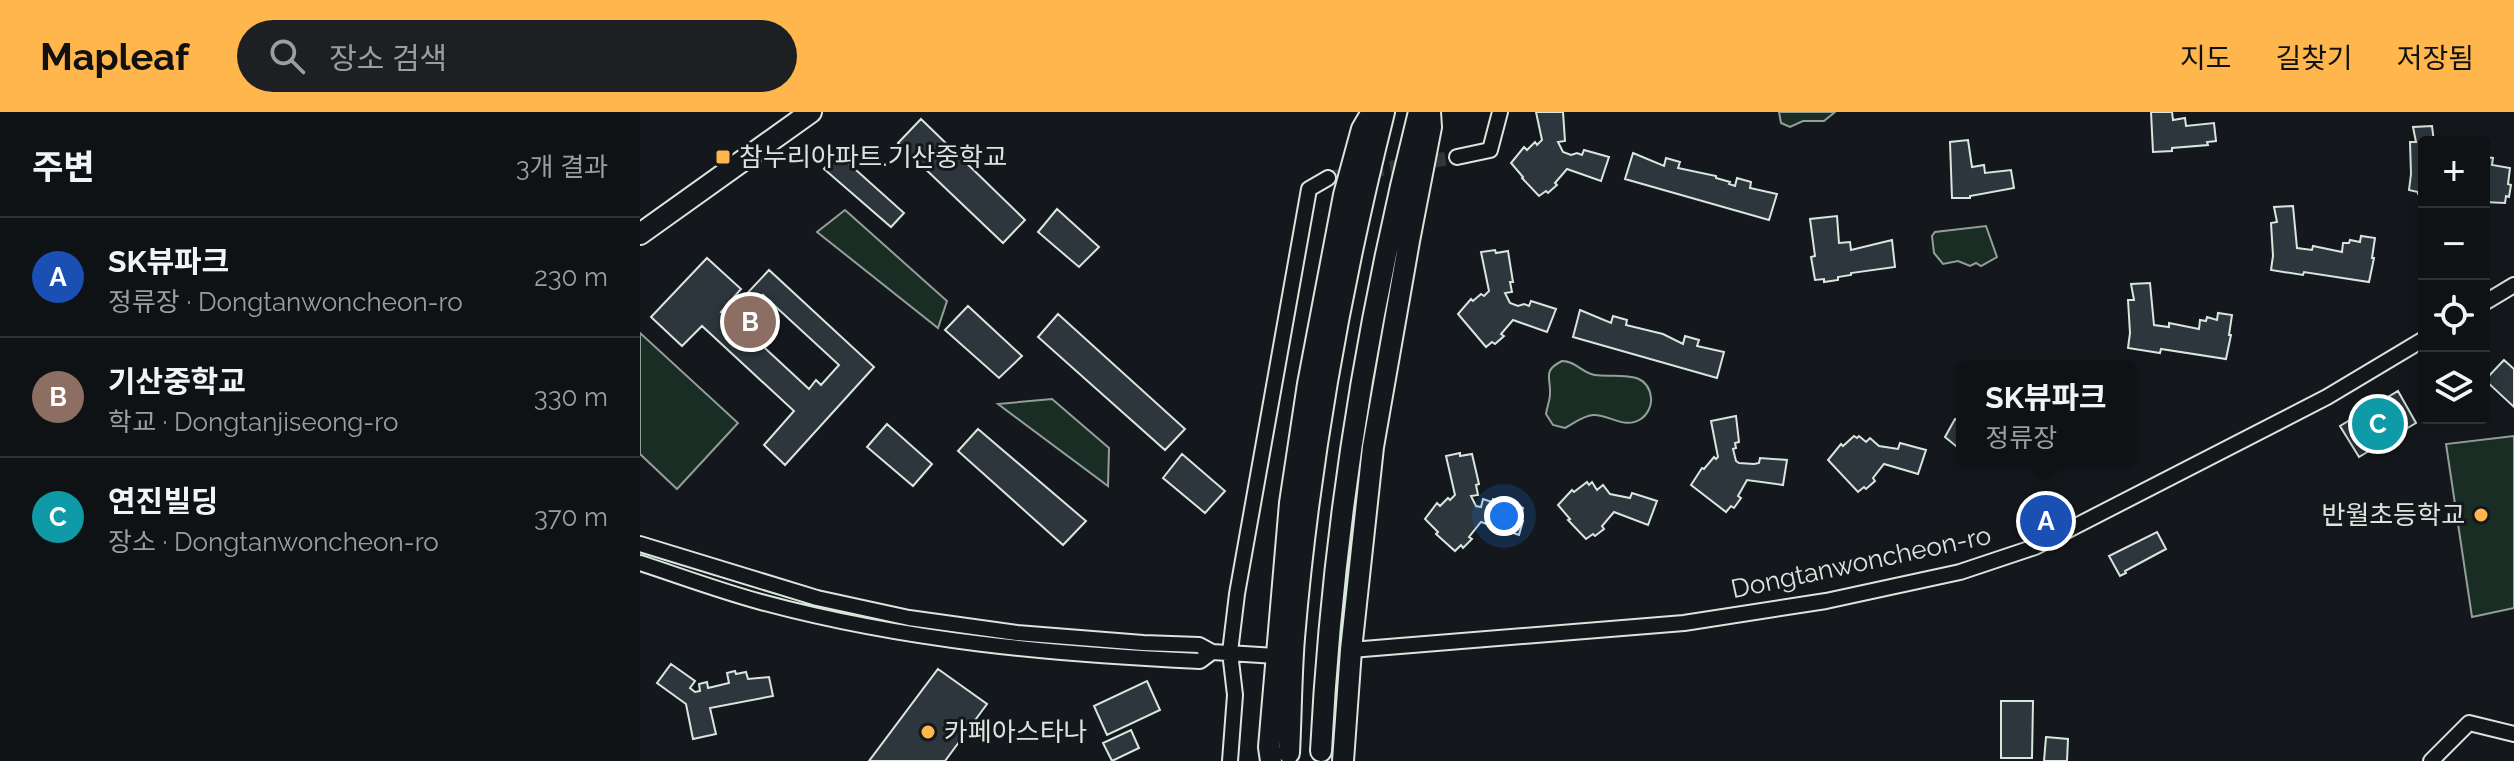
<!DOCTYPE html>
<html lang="ko">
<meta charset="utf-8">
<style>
:root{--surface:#0f1215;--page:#1d2022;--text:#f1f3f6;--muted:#9b9ea0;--line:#2f3234;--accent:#ffb74d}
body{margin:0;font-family:Raleway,"Noto Sans KR",sans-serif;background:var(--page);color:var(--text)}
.controls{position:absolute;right:24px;top:24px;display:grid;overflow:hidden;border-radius:8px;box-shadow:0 4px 20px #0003}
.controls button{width:72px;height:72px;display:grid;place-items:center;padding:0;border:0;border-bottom:2px solid var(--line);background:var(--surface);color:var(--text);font:40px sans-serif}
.you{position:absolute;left:864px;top:404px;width:28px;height:28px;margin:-20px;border:6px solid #fff;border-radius:50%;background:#1a73e8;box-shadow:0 0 0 12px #1a73e833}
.badge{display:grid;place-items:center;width:52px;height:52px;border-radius:50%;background:var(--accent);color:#fff;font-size:26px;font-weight:700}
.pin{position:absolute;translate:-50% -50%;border:4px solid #fff;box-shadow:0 2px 8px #0006}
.popup{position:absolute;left:1316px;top:249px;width:180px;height:104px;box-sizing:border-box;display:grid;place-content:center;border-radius:8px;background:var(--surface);filter:drop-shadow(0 2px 6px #0005);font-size:26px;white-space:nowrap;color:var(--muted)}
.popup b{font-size:30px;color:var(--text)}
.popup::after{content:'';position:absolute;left:50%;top:100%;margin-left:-16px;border:16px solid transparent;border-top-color:var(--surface)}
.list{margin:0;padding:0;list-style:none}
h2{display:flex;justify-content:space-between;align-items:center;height:104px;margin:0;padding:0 32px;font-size:34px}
h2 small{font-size:26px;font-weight:400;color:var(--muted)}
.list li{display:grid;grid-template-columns:52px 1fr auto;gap:24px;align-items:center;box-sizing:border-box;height:120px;padding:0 32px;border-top:2px solid var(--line)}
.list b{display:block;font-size:30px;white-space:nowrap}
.list p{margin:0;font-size:26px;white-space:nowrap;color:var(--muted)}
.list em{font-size:26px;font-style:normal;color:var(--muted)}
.icon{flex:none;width:44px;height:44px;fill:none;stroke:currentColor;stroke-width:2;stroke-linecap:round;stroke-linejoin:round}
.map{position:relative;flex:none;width:1874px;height:649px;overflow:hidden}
header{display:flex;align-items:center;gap:48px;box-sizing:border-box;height:112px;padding:0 40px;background:var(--accent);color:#111}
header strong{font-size:38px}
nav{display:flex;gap:44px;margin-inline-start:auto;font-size:28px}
.search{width:560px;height:72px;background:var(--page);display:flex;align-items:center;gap:20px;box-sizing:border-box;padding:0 28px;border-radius:44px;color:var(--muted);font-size:30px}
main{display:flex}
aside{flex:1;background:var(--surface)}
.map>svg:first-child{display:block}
.green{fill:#1a2d24;stroke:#939e99;stroke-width:2}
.building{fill:#2c363c;stroke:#d8e6dc;stroke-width:2;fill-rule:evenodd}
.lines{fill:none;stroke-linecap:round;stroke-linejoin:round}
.street-tunnel{stroke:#313739;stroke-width:14;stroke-dasharray:14 7;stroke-linecap:butt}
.street-casing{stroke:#d8e6dc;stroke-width:18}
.secondary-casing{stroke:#d8e6dc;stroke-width:24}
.street{stroke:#14181c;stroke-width:14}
.secondary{stroke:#14181c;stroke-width:20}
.poi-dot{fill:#ffb74d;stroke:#14181c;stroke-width:3}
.labels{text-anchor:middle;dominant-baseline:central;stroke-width:6;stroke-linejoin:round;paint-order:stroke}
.poi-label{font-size:26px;fill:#d8e6dc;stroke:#14181c;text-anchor:start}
.street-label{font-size:26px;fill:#d8e6dc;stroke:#14181c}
</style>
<header>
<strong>Mapleaf</strong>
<div class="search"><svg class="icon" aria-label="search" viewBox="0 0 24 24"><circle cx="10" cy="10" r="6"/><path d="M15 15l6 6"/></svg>장소 검색</div>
<nav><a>지도</a><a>길찾기</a><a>저장됨</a></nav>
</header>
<main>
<aside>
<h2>주변<small>3개 결과</small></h2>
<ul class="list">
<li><span class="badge" style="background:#1a4fb4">A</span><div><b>SK뷰파크</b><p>정류장 · Dongtanwoncheon-ro</p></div><em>230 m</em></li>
<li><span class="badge" style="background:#8d6e63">B</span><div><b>기산중학교</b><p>학교 · Dongtanjiseong-ro</p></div><em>330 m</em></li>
<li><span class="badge" style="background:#0f9aa8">C</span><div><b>연진빌딩</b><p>장소 · Dongtanwoncheon-ro</p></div><em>370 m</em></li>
</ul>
</aside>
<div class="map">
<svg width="1874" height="649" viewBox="0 0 1874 649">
<rect width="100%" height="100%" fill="#14181c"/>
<path class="green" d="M1139 0H1195L1184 9H1163L1150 15 1141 11Z
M205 98 307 189 298 216 177 120Z
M1346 114 1357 145 1341 154 1336 151 1330 154 1318 149 1303 152 1294 141 1292 124 1295 120Z
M0 221 98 311 37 377 0 342Z
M922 249C936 249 942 261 955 263 975 266 1008 256 1011 286 1012 294 1007 303 1001 307 984 318 969 302 953 303 942 304 935 311 925 316L913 313 906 302C907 295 910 288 910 282 911 265 902 259 922 249Z
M412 287 469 336 468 374 358 292Z
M1874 324V496L1832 505 1806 332Z"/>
<path class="building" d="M896 0H923L925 29 918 30 923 40 931 43 937 41 942 43 944 38 969 45 961 69 927 57 915 71 917 73 908 81 906 79 899 84 882 66 883 65 871 51 884 35 887 38 895 30 897 33 902 28Z
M1511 0H1532L1533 8 1545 6 1546 14 1574 11 1576 29 1567 30 1568 33 1532 36V39L1513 40Z
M281 7 385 108 363 131 258 31Z
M1792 14 1794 30H1784V83L1778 82V80L1769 78 1771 62 1770 30H1776L1773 15Z
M1328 28 1332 55 1344 53 1345 61 1371 58 1374 76 1330 84V86H1312L1310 30Z
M197 41 264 101 251 115 184 57Z
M993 41 1024 54 1026 46 1040 50 1038 56 1076 64V66L1090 70 1089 72 1095 74 1097 66 1111 70 1110 76 1137 82 1129 108 985 67Z
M1844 45 1853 46 1852 53 1870 56 1868 72 1871 73 1869 85 1866 84 1865 91 1844 90Z
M1653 94 1657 136 1672 138 1673 134 1702 140 1703 131H1709L1710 128 1720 130 1721 124 1735 126 1732 146H1734L1729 170 1664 160 1663 163 1631 158 1633 144 1631 111 1637 110 1634 95Z
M417 97 459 135 439 155 398 120Z
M1197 104 1199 131 1210 130 1211 138 1252 128 1255 155 1211 161V163L1198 165V168L1184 170V167L1175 168 1171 145 1175 144 1170 107Z
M855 138 856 141 868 139 873 170H870L872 180 865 181 870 191 878 194 884 192 889 194 891 189 916 197 907 220 873 208 861 222 864 224 855 232 852 230 846 235 818 202 831 187 833 189 841 182 844 184 849 179 841 140Z
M67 146 101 177 81 200 86 204 129 158 234 255 145 353 124 333 154 299 62 214 42 234 11 205ZM123 183 199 253 181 273 176 268 169 277 98 211Z
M1510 171 1514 213 1529 215V211L1559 217 1560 208 1566 209 1567 205 1577 208 1578 201 1592 203 1589 223H1591L1586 247 1521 237 1520 241 1488 236 1490 221 1488 188H1494L1491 172Z
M328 194 382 244 359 266 305 218Z
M940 198 971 211 973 204 987 208 986 213 1023 222 1043 232 1045 224 1059 228 1057 234 1084 240 1077 266 933 225Z
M418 202 545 317 525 338 398 225Z
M1864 248 1874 257V295L1845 268Z
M1758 279 1776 311 1719 345 1700 314Z
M1322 303V339L1305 325 1315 307 1318 308Z
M1096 304 1099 330 1095 331 1096 336 1093 337 1096 349 1099 351 1114 352 1119 351 1120 346 1147 348 1143 373 1107 368 1098 384 1101 386 1094 396 1091 394 1086 400 1051 373 1062 356 1064 357 1074 345 1076 347 1078 345 1071 309Z
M247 312 292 352 273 374 227 335Z
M338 317 446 409 423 433 318 339Z
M1214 324 1217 326 1219 324 1226 330 1230 326 1239 334 1258 337 1260 331 1286 338 1278 362 1244 352 1233 366 1235 369 1226 377 1224 375 1218 380 1188 348 1201 332 1203 334Z
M820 341V344L832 342 839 372 836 373 838 383 831 384 836 394 841 395 843 387 852 390 853 387 883 396 879 408 883 409 879 423 841 410 829 425 832 427 823 436 821 433 815 439 796 422 798 420 785 407 797 391 800 394 808 386 810 388 815 383 806 344Z
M542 342 585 379 565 401 523 366Z
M947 370 949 373 952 370 957 378 963 373 970 382 990 386 992 381 1017 389 1008 413 974 400 962 414 964 417 955 424 953 422 946 427 928 408 930 407 918 393 932 378 934 380Z
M1517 420 1526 437 1485 459 1486 461 1480 464 1469 444Z
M31 552 55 569 50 576 55 580 60 579 59 572 67 570 68 576 89 571 87 561 95 559 96 562 106 560 108 567 129 565 133 584 70 596 76 622 53 627 46 592 17 571Z
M298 557 347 592 305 649H229Z
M507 569 520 598 467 623 454 594Z
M1361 589H1393L1392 646H1361Z
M491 618 499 636 472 649 463 631Z
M1406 625 1428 627 1427 649H1404Z"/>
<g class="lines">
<path class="street-tunnel" d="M688 66 817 45"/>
<defs>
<path id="street" d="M817 45 850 38 860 0
M1844 191 1874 173
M0 432 177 486 269 506 377 521 503 531 559 533 572 540 635 544
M0 451C40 464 80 479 121 490 265 529 412 542 560 549L572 540
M711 538 1044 511 1186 489 1320 460 1395 435 1687 285 1784 227
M590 649 595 583 590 540 597 482 669 77 688 66
M1791 649 1829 611 1874 622"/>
<path id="secondary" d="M0 122 171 0
M681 639C692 424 726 209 779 0
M649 641C651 602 651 564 654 526 669 349 701 172 744 0
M631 649 629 635 650 391 668 272 704 83 722 17 732 0
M703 649 711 538 733 335 769 129 791 15 790 0"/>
</defs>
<use href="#street" class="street-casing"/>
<use href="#secondary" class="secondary-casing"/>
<use href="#street" class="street"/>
<use href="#secondary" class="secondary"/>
</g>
<g class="poi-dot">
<rect x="75" y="37" width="16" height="16" rx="4"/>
<circle cx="1841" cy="403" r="8"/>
<circle cx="288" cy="620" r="8"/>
</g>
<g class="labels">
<g class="poi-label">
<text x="99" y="45">참누리아파트.기산중학교</text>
<text x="1825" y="403" text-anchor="end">반월초등학교</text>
<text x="304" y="620">카페아스타나</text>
</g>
<g class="street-label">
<text transform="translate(1221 450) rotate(-12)">Dongtanwoncheon-ro</text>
</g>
</g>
</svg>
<div class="controls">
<button>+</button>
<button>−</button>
<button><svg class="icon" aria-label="locate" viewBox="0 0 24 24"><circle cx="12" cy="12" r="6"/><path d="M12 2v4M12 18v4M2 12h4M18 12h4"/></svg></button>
<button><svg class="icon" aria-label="layers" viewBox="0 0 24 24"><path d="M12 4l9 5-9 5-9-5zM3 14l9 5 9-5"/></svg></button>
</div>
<div class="you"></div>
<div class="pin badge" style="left:1406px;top:409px;background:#1a4fb4">A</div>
<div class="popup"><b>SK뷰파크</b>정류장</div>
<div class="pin badge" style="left:110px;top:210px;background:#8d6e63">B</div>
<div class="pin badge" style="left:1738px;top:312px;background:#0f9aa8">C</div>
</div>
</main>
